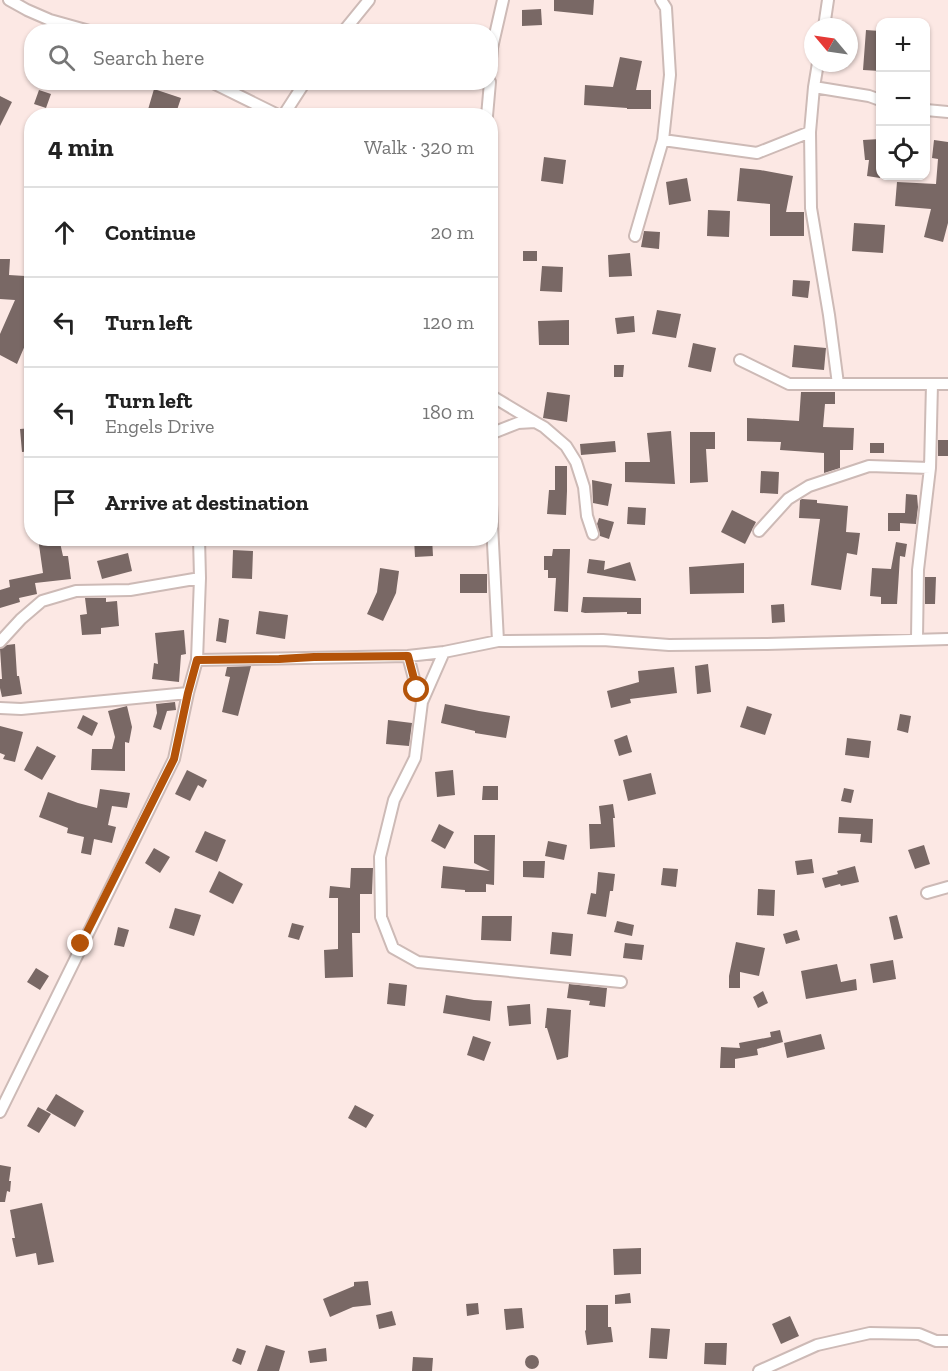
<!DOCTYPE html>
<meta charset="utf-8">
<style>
:root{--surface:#fff;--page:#f2f2f2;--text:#222;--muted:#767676;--line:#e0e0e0}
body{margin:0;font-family:"Zilla Slab",serif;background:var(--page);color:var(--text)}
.controls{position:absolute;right:18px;top:18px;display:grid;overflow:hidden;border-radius:12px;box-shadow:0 2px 4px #0004}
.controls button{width:54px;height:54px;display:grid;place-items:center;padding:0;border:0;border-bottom:2px solid var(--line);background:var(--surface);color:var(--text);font:30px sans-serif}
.compass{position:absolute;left:804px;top:18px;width:54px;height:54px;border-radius:50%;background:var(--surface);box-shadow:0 2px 4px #0004;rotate:299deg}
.stop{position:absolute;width:18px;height:18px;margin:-14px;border:4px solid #b45309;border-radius:50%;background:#fff}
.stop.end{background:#b45309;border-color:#fff;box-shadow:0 2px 6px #0008}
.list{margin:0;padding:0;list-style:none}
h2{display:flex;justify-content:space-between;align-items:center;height:78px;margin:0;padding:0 24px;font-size:26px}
h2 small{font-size:20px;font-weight:400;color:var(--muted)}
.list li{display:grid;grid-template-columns:39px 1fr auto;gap:18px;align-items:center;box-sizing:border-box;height:90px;padding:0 24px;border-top:2px solid var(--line)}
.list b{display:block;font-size:22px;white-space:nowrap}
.list p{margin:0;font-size:20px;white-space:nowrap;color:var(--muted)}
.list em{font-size:20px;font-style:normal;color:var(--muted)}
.icon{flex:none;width:33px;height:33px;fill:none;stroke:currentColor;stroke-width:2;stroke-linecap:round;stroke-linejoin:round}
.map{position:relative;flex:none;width:948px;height:1371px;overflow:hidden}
.search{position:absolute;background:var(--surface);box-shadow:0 2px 4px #0004;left:24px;top:24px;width:474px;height:66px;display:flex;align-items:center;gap:15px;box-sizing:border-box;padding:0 21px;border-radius:24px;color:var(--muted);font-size:22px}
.panel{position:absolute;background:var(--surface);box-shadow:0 2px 4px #0004;left:24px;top:108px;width:474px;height:438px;border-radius:24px}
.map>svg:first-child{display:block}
.building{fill:#796865}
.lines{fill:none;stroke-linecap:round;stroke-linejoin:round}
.minor-casing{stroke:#cdbab6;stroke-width:14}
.minor{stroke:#fff;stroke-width:10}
.route{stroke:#b45309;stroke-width:8}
</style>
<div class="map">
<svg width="948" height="1371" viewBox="0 0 948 1371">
<rect width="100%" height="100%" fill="#fce8e4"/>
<path class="building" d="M554 0H594L593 15 554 11Z
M541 9 542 25 522 26V10Z
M866 30 880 31V71L863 70Z
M620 57 642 61 636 90H651V109H627V108L584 105 585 85 613 87Z
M154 89 181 98 175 116H154L147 113Z
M39 90 51 94 46 108 34 104Z
M0 96 12 102 0 126Z
M880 139V178L867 176 869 160H865L863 140Z
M934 140 948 142V223L943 242 924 237 931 209 895 206 897 182 936 184 938 159 932 158Z
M544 157 566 160 563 184 541 181Z
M740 168 760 170 793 176 786 212H804V236H770V204L737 201Z
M687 178 691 201 669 205 666 182Z
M708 210 730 211 729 237 707 236Z
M854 223 885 225 883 253 852 251Z
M644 231 660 232 659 249 641 247Z
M523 251H537V261H523Z
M630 253 632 276 609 277 608 255Z
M0 259H10L9 275 25 276 24 282 32 283V329L17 364 0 355V334L15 300 0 299Z
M542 266 563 267 562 292 540 291Z
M793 280 810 281 808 298 792 296Z
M657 310 681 314 676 338 652 334Z
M634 316 635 332 617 334 615 318Z
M569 320V345H539L538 321Z
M693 343 716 348 711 372 688 367Z
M794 345 826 348 824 370 792 367Z
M614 365H624L623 377H614Z
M547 392 570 395 567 422 543 418Z
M801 392H835V404H825L823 427 854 428 853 450H840V468L824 473V453L780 450 781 442 747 441V418L799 421Z
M32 428V451L22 452 20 429Z
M671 431 675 484 625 482V462H650L647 433Z
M690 432H715V449H706L708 482 690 483Z
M938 440H948V456H938Z
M615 441 616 452 581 455 580 444Z
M870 443H884V453H870Z
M555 466H567V491L566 515 547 514 549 490H555Z
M761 471 779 472 778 494 760 493Z
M592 480 612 484 608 506 593 503Z
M906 494 917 495 918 507 916 524 900 523V531H888V513H905Z
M802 499 817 500V503L848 506 846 532 860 533 857 555 847 553 841 590 811 585 820 519 799 518 800 500Z
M628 507 646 508 645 525 627 524Z
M732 510 756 522 745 544 721 532Z
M599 518 614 522 609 539 600 536 597 524Z
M38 538H59L63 556H68L71 579 35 583 37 594 19 598 20 602 0 608V590L10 587 9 580 43 573Z
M414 538H432L433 556 415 557Z
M896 542 907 544 905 557 900 556 897 604H881V597L870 596 872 568 891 569Z
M553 549H570L568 612 554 611 556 578H548V570H544V556H552Z
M233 550 253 551 252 579 232 578Z
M128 553 132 571 102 579 97 561Z
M589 559 605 561 604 570 630 562 636 581 587 573Z
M744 563V593L690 594 689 567Z
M380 568 399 571 396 593 383 621 367 614 377 592Z
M460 574H487V593H460Z
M925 577H936L935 604H925Z
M583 597 641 598V614H627V612L585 613 581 612Z
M85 598H106V602L117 601 119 626 101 628V634L82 635 80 615 87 614Z
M784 604 785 622 772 623 771 605Z
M259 611 288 615 285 639 256 634Z
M219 618 229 620 226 643 216 641Z
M184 630 186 654 181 655 179 682 152 679 154 663 158 664 155 633Z
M15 644 17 676H19L22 694 2 697 0 688V679H2L0 649 7 645Z
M708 664 711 692 697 694 695 666Z
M251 666 238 716 222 712 230 677 225 676 227 667Z
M674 667 677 693 630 699 631 703 611 708 607 691 639 682 638 671Z
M175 702 176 710 167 711 161 730 153 727 157 713 156 704Z
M445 704 479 711 510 716 506 738 475 733V731L441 723Z
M127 706 132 727 129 743 125 742V771L91 770 92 749H112L115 737 108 711Z
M747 706 772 714 765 735 740 727Z
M900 714 911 716 908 733 897 730Z
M83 715 98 723 92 736 77 728Z
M388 720 412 723 409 746 386 744Z
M0 726 23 732 15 762 3 759 5 755 0 753Z
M627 735 632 752 619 756 614 740Z
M847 738 871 741 869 758 845 755Z
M37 746 56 756 42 780 24 770Z
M187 770 207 780 203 788 198 785 190 801 175 794Z
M453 770 455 795 437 797 435 772Z
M651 773 656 794 628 801 623 780Z
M483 786H498V800H482Z
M844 788 854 790 851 803 841 801Z
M100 789 130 793 127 808 112 806 108 825 116 827 112 843 94 839 91 855 81 853 84 837 67 833 68 828 39 817 48 792 78 803 97 808Z
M613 804 615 818H613L615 847 590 849 589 824H601L599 806Z
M839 817 873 819 872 843 860 842 861 834 838 833Z
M439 824 454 832 445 849 431 841Z
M205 831 226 840 217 862 195 852Z
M474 835H495L494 885 486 884V892H465V890L441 888 443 866 490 871 474 863Z
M548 841 567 845 564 860 545 856Z
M924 845 930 864 915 869 908 850Z
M154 848 170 857 160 873 145 863Z
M812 859 814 873 797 875 795 861Z
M523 861H545L544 878 523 877Z
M855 866 859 882 841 886 840 884 825 888 822 878 838 874 837 871Z
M351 868H373L372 894H360V933H352L353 977 325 978 324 950 338 949V898H329L330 886 350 888Z
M663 868 678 869 676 887 661 885Z
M219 871 243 884 233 904 209 892Z
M598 872 615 874 613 891H610L606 917 587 914 591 893 596 894Z
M758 889 775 890 774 916 757 915Z
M175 908 201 915 194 936 169 928Z
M897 915 903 938 894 940 889 917Z
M482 916H512L511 941 481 940Z
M617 921 634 925 632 936 614 932Z
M292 923 304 926 299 940 288 937Z
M118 927 129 930 124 947 114 945Z
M797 930 800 940 786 944 783 934Z
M552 932 573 934 571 956 550 954Z
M736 942 765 948 759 976 740 972V988H729V976Z
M625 943 644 945 642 960 623 958Z
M893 960 896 979 873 983 870 964Z
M837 964 841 982 856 979 857 990 806 999 801 971Z
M36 968 49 976 40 990 27 982Z
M389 983 407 985 405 1006 387 1004Z
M569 984 607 988 605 1007 589 1005 590 1001 567 998Z
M763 991 768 1003 758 1008 753 997Z
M446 995 474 1000 492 1001 490 1021 443 1013Z
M530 1004 531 1024 509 1026 507 1006Z
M547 1008 571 1010 568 1057 557 1060 547 1028H545Z
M780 1030 783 1042 757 1049 758 1055 735 1059V1068H720L721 1047 740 1048 739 1043 771 1037 770 1032Z
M821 1034 825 1049 787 1058 784 1043Z
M473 1036 491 1042 484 1061 467 1055Z
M56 1094 84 1111 75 1127 46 1110Z
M355 1105 374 1115 366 1128 348 1118Z
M38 1107 51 1114 39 1133 27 1126Z
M0 1165 11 1167 9 1181H11L10 1192 7 1191 5 1202H0Z
M42 1203 54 1262 38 1265 36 1253 16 1257 12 1238H15L10 1210Z
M641 1248V1274L614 1275 613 1249Z
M368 1281 371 1305 353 1307 330 1317 323 1299 354 1286V1282Z
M630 1293 631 1303 615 1304V1295Z
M478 1303 479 1314 467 1316 466 1304Z
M586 1305H608V1327H611L613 1342 587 1345 585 1331 586 1330Z
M522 1308 524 1328 506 1330 504 1309Z
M392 1311 396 1325 379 1329 376 1315Z
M790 1316 799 1336 781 1344 772 1324Z
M651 1328 670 1329 667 1359 649 1358Z
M705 1343H727L726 1365 704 1364Z
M266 1345 285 1351 279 1371H257Z
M237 1348 246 1351 241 1365 232 1361Z
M326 1348 327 1361 310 1363 308 1351Z
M525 1362a7 7 0 1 1 14 0a7 7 0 1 1-14 0Z
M413 1357 433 1358 432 1371H412Z"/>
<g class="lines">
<defs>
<path id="minor" d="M9 0 27 10 50 20 93 32
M824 27 828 0
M343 32 369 0
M818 63 814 87 810 132 811 208 829 315 838 384
M490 69 492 48 503 0
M211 82 280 116
M814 87 869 96 880 100
M926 110 948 112
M283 116 305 82
M487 116 490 82
M663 140 757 153 810 132
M635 236 663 140 670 75 666 8 661 0
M740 360 789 384H948
M490 395 535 422
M490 434 518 423 535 422 544 427 566 446 576 462 584 487 587 516 593 534
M490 485 498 641
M759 531 788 499 809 486 869 466 930 468
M917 638 918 570 930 468 932 384
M0 642 21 619 42 601 76 591 130 590 200 578
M444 652 422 702 415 758 394 800 380 857 381 917 393 948 418 962 621 982
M408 656 417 690 422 702
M197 660 408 656 444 652 498 641 603 640 669 645 767 644 948 639
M0 708 21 709 188 693
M927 893 948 887
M0 1112 174 759 188 693 197 660 200 578 199 538
M759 1371 817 1345 870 1333 919 1334 936 1341H948"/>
</defs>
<use href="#minor" class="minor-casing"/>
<use href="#minor" class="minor"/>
</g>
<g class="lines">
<path class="route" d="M81 944 174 759 188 693 197 660 279 659 314 657 408 656 417 690"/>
</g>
</svg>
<div class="controls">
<button>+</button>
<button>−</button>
<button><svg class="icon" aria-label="locate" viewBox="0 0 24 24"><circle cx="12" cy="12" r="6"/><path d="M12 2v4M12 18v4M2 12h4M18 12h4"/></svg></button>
</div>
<svg class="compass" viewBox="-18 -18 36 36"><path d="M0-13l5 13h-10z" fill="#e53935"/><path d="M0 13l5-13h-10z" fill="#767676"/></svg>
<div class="stop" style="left:417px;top:690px"></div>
<div class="stop end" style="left:81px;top:944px"></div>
<div class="search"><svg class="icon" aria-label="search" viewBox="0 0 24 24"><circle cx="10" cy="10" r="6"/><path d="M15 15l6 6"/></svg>Search here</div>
<section class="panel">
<h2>4 min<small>Walk · 320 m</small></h2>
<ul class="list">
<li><svg class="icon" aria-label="ahead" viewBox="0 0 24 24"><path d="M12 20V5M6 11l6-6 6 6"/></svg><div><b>Continue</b></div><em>20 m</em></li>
<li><svg class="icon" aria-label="left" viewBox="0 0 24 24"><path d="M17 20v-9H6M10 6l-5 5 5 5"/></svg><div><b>Turn left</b></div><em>120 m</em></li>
<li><svg class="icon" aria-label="left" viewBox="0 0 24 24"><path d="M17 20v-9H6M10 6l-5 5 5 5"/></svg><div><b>Turn left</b><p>Engels Drive</p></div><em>180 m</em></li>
<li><svg class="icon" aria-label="arrive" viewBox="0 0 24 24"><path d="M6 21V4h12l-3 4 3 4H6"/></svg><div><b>Arrive at destination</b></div></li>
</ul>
</section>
</div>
